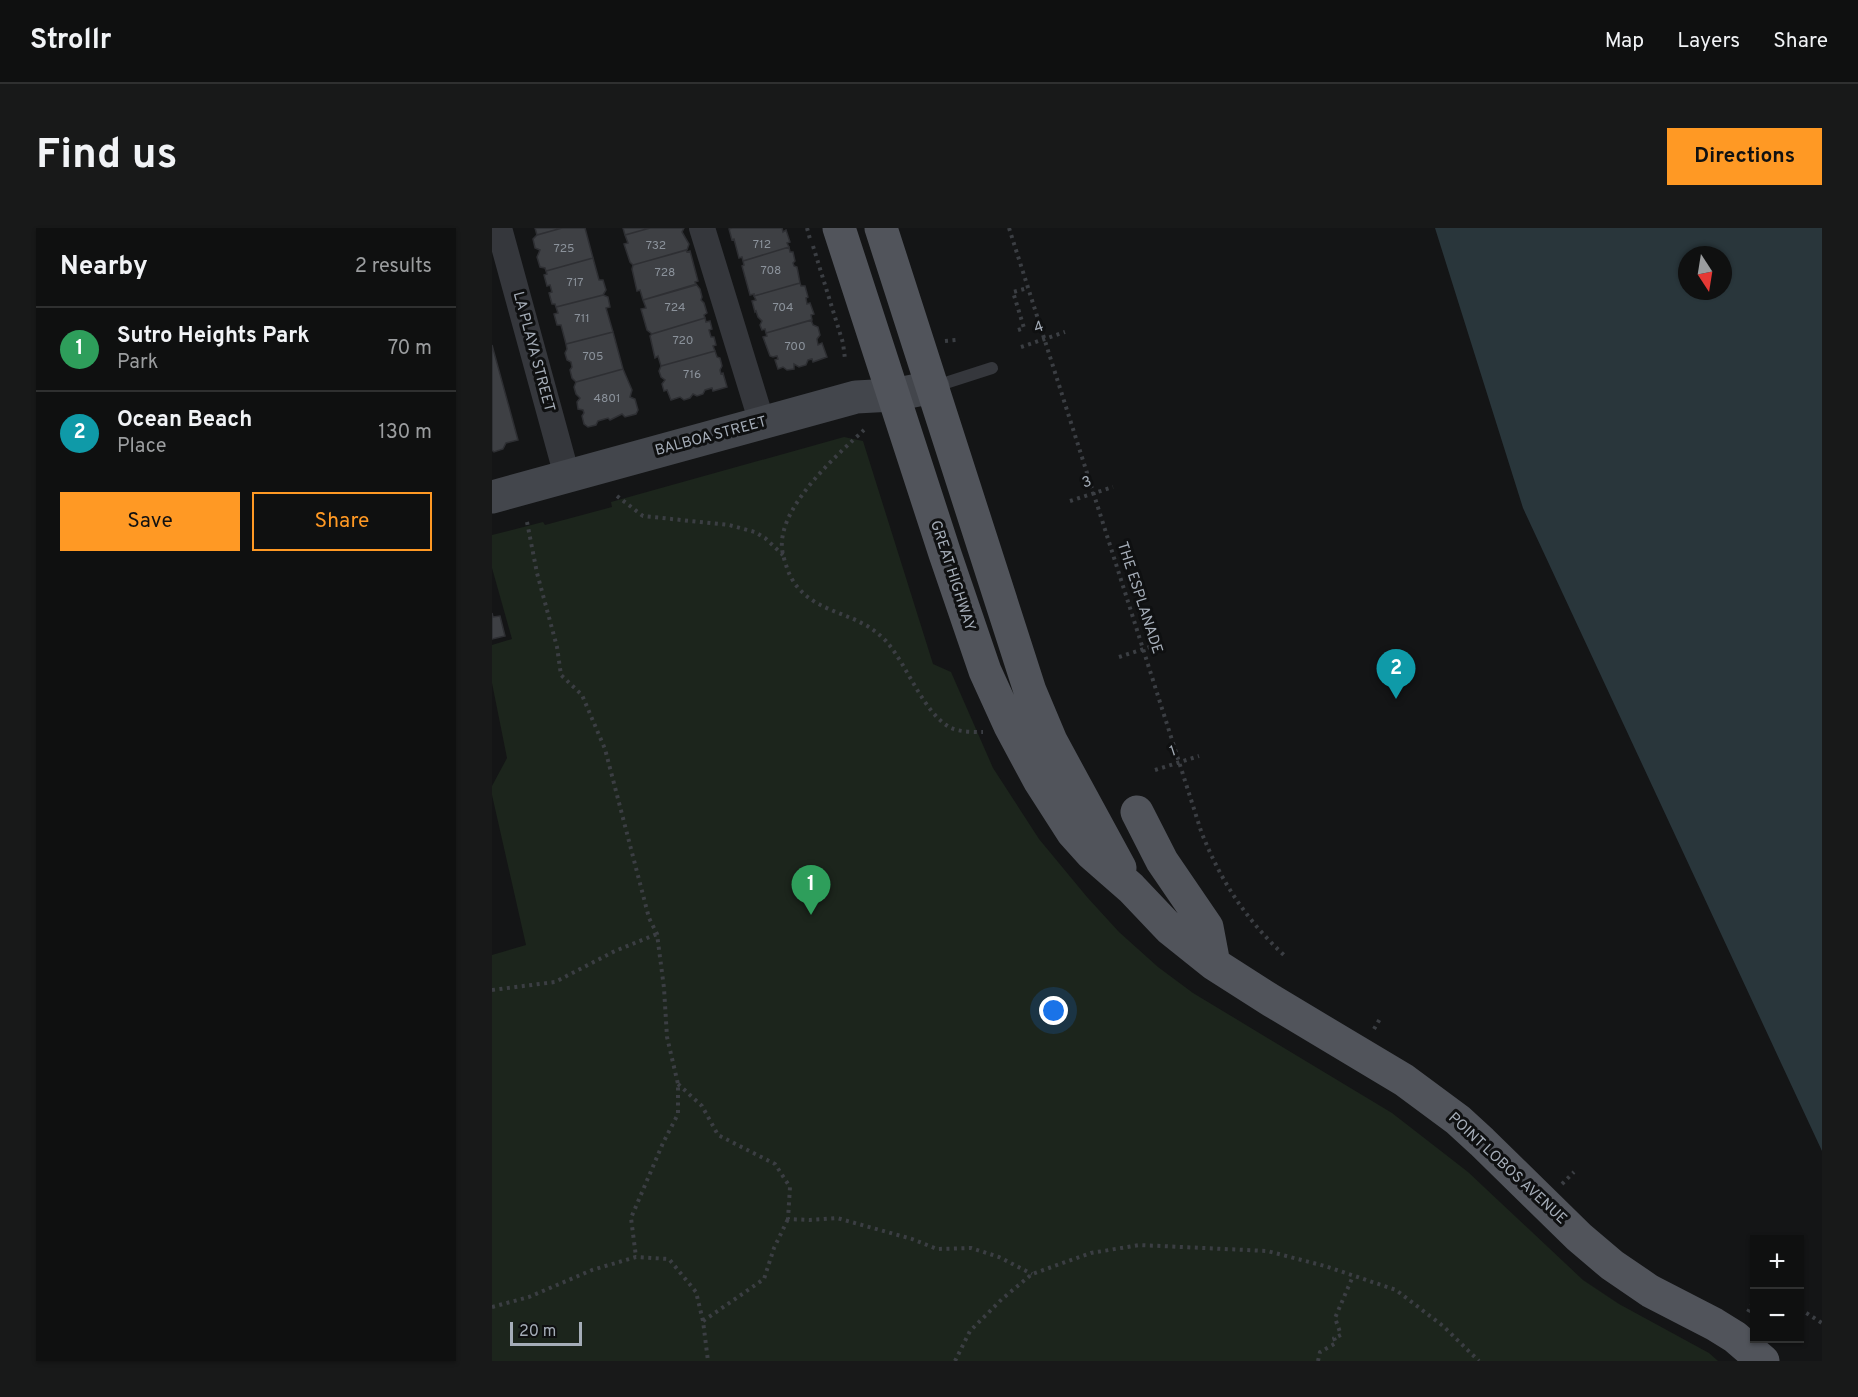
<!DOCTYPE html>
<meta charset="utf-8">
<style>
:root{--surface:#0f1010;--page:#181919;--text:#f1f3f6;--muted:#9b9d9f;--line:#2f3030;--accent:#ff9924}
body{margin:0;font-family:Overpass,sans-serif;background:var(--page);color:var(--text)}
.controls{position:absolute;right:18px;bottom:18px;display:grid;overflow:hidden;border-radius:0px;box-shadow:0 2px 4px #0004}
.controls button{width:54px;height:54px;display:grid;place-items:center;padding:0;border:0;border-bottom:2px solid var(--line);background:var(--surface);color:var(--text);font:30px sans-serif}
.compass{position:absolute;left:1186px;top:18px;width:54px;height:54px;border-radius:50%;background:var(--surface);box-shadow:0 2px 4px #0004;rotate:168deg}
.scale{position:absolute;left:18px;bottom:15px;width:72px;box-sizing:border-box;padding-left:6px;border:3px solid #a5adb8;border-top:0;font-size:16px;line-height:21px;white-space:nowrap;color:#a5adb8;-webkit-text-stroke:4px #0f1011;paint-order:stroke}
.you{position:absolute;left:562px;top:783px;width:21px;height:21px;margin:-15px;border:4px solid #fff;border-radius:50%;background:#1a73e8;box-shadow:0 0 0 9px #1a73e833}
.badge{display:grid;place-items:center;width:39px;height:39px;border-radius:50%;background:var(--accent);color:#fff;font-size:20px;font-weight:700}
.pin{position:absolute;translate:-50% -50px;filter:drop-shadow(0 2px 3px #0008)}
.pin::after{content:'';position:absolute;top:32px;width:21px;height:18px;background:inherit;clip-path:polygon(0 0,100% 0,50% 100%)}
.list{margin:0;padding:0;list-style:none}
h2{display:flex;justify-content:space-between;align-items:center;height:78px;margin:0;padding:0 24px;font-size:26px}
h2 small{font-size:20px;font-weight:400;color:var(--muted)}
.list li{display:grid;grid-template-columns:39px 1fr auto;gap:18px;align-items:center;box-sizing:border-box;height:84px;padding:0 24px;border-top:2px solid var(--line)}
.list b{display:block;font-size:22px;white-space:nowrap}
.list p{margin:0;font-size:20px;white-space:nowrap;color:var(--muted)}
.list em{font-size:20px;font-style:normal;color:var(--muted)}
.actions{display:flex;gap:12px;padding:18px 24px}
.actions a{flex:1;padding:14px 0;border:2px solid var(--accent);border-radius:0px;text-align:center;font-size:21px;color:var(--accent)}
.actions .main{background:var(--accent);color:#111}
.map{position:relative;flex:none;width:1330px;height:1133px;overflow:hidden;border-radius:0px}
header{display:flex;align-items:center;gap:36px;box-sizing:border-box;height:84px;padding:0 30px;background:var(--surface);border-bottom:2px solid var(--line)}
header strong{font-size:28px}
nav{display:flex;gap:33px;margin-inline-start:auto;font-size:21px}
.intro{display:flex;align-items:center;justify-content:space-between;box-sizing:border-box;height:144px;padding:0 36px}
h1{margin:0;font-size:42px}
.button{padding:15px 27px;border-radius:0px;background:var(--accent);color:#111;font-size:21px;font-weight:700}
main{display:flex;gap:36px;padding:0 36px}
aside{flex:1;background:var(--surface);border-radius:0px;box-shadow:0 2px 4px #0004}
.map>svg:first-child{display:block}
.green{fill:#1c251c}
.water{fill:#29363b;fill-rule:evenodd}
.building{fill:#3e4044;stroke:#2e2f33;stroke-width:1.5}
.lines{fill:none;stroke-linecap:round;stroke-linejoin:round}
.path{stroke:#3b3e43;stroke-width:4;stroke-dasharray:3 4.5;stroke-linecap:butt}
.lane{stroke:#35373c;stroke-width:12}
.street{stroke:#35373c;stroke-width:26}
.secondary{stroke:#43464c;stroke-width:33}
.primary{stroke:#51545b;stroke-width:33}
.labels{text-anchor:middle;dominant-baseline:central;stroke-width:6;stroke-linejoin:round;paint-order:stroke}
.number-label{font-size:12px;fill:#8b929b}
.street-label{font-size:15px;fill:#a5adb8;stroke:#0f1011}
</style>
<header>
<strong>Strollr</strong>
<nav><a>Map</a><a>Layers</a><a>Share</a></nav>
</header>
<div class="intro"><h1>Find us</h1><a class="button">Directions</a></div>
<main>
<aside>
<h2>Nearby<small>2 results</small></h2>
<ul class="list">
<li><span class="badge" style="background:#2e9e5b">1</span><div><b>Sutro Heights Park</b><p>Park</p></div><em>70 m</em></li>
<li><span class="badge" style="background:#0f9aa8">2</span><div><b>Ocean Beach</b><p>Place</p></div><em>130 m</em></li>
</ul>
<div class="actions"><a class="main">Save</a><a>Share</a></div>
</aside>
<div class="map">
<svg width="1330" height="1133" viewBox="0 0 1330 1133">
<rect width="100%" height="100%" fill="#141516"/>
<path class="green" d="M352 209 371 213 441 436 459 444 501 540 547 611 595 669 627 704 666 739 701 765 900 885 976 944 1091 1052 1127 1076 1217 1125 1226 1133H0V727L34 717 0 567V558L15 530 0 455V417L20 411 0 340V307L51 294 53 297 120 279 119 274Z"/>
<path class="water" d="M943 0H1330V923L1031 280ZM1195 27H1231V63H1195Z"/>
<path class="building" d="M43 0H70L45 7Z
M70 0H93L101 30 54 43 53 40 48 39 45 29 48 22 43 20 41 11 45 7Z
M131 0H158L133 7Z
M158 0H192L190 4 197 16 195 22 141 37 138 34 132 16 136 15 133 7Z
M240 0H290L291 4 294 2 298 14 295 15 297 19 251 33 250 29 247 30 242 11 240 12 237 1Z
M297 19 298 24H301L303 33 301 35 302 38 305 39 308 55 262 68V66L258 67 250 38 252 37 251 33Z
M194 22 195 24 198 23 206 53 203 54 204 57 151 72 148 62 145 63 140 41 141 37Z
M101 30 107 52H111L114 62 111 67 64 79 63 76H60L57 65 60 64 58 57 55 58 52 47 55 46 54 43Z
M308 55 309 58H313L316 69 314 70 315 76 318 75 322 86 319 87 320 92 274 105 273 101 270 102 268 97 270 93 266 89 264 83 263 84 260 73 264 72 262 68Z
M204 56 208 61 210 69 209 72 212 75 215 85 212 87 213 90 160 106 155 102 149 81 154 80 151 72Z
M111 67 116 69 118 79 114 80 121 104 74 116 69 97H65L62 86 66 85 64 79Z
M213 90 214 94 218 93 220 101 217 102 219 109H222L224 117 221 118 223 123 169 138 166 128 163 130 158 108 160 106Z
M319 92 321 97 326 99 328 107 325 111 326 117 330 115 335 129 321 134 320 131 316 132 314 137 307 139 302 136V141L295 142 291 139 286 141 283 132 286 131 285 128 281 129 278 128 271 109 275 108 274 105Z
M121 104 131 141 84 154 80 150 78 142 80 139 79 134 75 132 73 125 75 121 74 116Z
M0 117 26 212 14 215 11 221 2 224 0 222Z
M223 123 225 129 228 130 230 138 228 142 229 146 231 145 235 159 221 163 220 160 213 162 211 166 205 168 201 166 198 170 192 172 188 169 179 172 175 162 172 163 170 156 173 152 169 149 167 143 169 138Z
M131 141 140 162 138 169 143 171 146 182 144 186 133 189 130 186 118 192 116 190 106 193 104 197 96 199 92 196 90 188 92 185 91 182 86 181 85 174 88 170 84 166 82 159 84 154Z
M0 385 1 389 8 388 13 408 0 411Z"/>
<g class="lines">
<path class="path" d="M315 0 318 11
M517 0 709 603C728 652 754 692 793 728
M321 18 351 115 353 131
M526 102 532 100 521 64 536 60
M453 113 464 112
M529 119 573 104
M372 202C345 227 293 273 290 313 289 322 292 331 295 340 300 355 310 366 323 374 349 389 372 390 394 413 416 438 431 485 459 500 468 504 481 504 491 504
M125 268 151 288 237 297 263 304 273 310 291 327
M578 273 621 259
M35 294 45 345 65 419 69 447 90 467 113 521 157 690 165 706 172 760 175 809 186 856V886L171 915 139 990 144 1029
M627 429 670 415
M663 542 707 528
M0 762 63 754 123 723 165 706
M882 801 889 789
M186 856 210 878 226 907 283 936 298 959 296 991 318 992 345 990 420 1011 445 1021 479 1020 507 1029 540 1046
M1070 956 1082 944
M0 1079 37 1069 100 1042 144 1029 177 1031 204 1064 211 1093 216 1133
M1308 1081 1330 1095
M1256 1084 1262 1072
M211 1093 272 1051 282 1020 296 991
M463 1133 478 1103 510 1071 540 1046 599 1025 647 1017 775 1023 833 1038 904 1062 951 1098 987 1133
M826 1133 828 1124 844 1115 842 1110 849 1107 843 1090 861 1048"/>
<path class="lane" d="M441 159 500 140"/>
<path class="street" d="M7 0 75 248
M210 0 270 195"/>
<path class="secondary" d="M0 269 364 169 401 167 441 159"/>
<path class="primary" d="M347 0 453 326 493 443 518 498 547 552 581 605 599 625 639 660 677 700 722 736 780 773 912 852 966 892 990 914 1087 1009 1120 1037 1158 1063 1222 1096 1243 1109 1271 1133
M389 0 538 463 559 513 628 640
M645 584 670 633 715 699 722 736"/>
</g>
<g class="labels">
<g class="number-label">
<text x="270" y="17">712</text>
<text x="164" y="18">732</text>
<text x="72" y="21">725</text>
<text x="279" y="43">708</text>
<text x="173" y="45">728</text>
<text x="83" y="55">717</text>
<text x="183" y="80">724</text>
<text x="291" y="80">704</text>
<text x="90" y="91">711</text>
<text x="191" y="113">720</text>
<text x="303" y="119">700</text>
<text x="101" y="129">705</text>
<text x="200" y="147">716</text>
<text x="115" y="171">4801</text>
</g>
<g class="street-label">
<text transform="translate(547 100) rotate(-19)">4</text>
<text transform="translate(41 124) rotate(75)">LA PLAYA STREET</text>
<text transform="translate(219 209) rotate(-15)">BALBOA STREET</text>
<text transform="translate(595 255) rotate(-18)">3</text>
<text transform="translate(460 348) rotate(72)">GREAT HIGHWAY</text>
<text transform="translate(647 370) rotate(72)">THE ESPLANADE</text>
<text transform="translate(681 524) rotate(-18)">1</text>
<text transform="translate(1015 941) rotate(43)">POINT LOBOS AVENUE</text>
</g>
</g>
</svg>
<div class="controls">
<button>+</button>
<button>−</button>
</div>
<svg class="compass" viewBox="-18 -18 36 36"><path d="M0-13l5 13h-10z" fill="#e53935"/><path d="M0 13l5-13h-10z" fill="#9b9d9f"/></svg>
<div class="scale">20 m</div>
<div class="you"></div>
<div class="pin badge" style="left:319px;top:687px;background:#2e9e5b">1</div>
<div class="pin badge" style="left:904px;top:471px;background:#0f9aa8">2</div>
</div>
</main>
